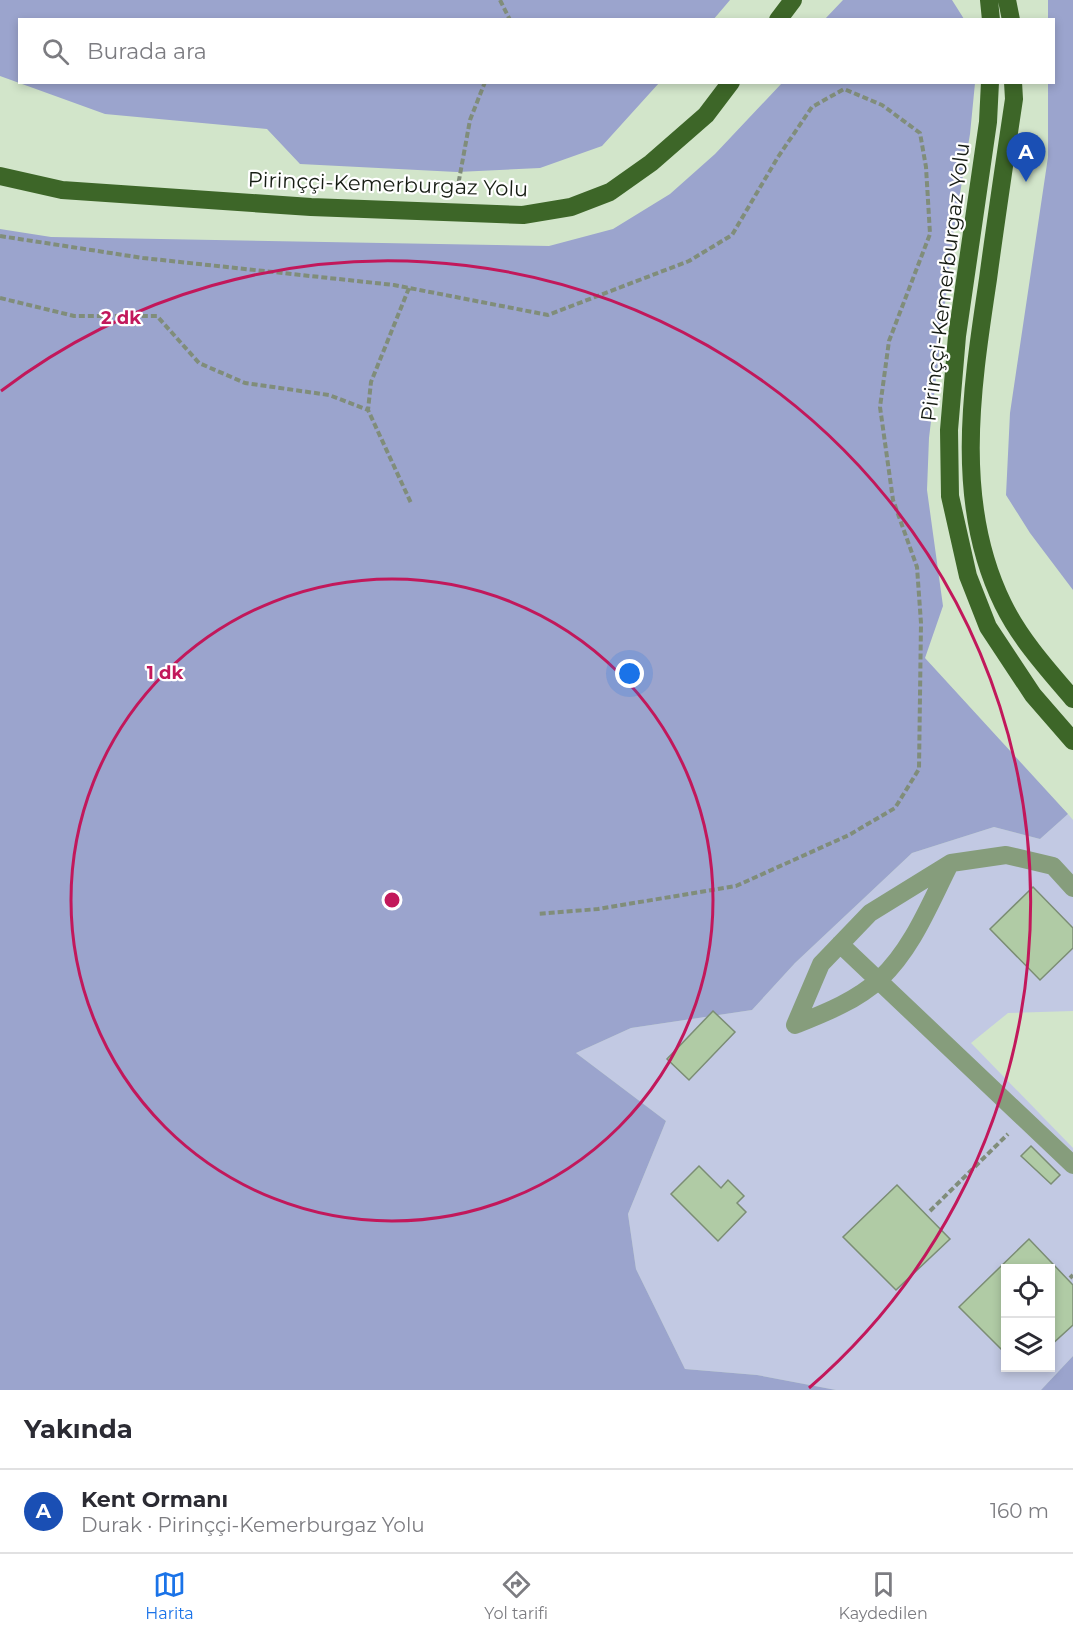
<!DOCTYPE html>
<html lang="tr">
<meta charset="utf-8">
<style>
:root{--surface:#fff;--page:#f2f2f3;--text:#2b2b33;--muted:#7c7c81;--line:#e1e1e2;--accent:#1a73e8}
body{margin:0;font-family:Montserrat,sans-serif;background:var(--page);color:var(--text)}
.controls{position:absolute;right:18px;bottom:18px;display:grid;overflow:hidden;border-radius:0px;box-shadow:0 3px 9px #0003}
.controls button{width:54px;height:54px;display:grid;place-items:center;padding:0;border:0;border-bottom:2px solid var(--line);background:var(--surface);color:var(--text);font:30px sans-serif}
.you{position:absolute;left:630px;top:674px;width:21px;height:21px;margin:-15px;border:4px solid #fff;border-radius:50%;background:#1a73e8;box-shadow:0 0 0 9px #1a73e833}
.badge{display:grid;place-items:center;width:39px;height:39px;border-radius:50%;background:var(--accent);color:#fff;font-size:20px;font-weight:700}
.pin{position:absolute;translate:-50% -50px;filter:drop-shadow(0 2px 3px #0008)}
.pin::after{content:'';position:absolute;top:32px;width:21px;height:18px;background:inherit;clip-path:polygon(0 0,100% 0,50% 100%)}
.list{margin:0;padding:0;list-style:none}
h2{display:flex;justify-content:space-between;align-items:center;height:78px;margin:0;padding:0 24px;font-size:26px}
h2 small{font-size:20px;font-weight:400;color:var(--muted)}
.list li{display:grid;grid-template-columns:39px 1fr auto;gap:18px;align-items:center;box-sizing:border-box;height:84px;padding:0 24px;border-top:2px solid var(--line)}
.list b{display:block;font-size:22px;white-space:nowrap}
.list p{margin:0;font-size:20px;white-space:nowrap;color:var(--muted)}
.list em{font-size:20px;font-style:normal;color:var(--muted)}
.icon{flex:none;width:33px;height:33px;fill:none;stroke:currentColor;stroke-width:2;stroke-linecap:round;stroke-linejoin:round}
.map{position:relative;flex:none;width:1073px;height:1390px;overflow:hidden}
.search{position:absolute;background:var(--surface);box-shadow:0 3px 9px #0003;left:18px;right:18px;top:18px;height:66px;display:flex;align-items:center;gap:15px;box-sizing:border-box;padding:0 21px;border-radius:0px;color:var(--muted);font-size:22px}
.sheet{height:162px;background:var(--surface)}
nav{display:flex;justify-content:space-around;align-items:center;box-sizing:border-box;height:84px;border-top:2px solid var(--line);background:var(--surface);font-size:16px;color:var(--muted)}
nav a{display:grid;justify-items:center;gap:3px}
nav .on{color:var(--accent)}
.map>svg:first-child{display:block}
.green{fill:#c2c9e3;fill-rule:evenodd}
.forest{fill:#9ba4cd}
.building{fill:#b0cba5;stroke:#7b8d74;stroke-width:1.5}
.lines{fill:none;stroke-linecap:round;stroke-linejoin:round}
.path{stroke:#808d7a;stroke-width:4;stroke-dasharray:6 3;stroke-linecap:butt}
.minor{stroke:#869d7c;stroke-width:18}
.major{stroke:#3d6628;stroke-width:18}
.ring{fill:none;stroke:#c2185b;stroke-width:3}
.labels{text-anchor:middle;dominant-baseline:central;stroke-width:4.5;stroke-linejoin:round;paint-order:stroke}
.street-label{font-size:21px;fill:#161c13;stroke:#fff}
.centre{fill:#c2185b;stroke:#fff;stroke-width:3}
.ring-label{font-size:18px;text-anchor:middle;font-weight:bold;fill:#c2185b;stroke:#fff;stroke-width:4.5;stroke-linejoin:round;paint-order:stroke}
</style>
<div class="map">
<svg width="1073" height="1390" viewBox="0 0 1073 1390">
<rect width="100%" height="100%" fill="#d2e5ca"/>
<path class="green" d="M1068 814 1073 820V1011L1008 1013 971 1043 1073 1148V1356L1041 1390H836L757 1375 685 1369 636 1269 628 1214 666 1121 576 1053 631 1028 752 1010 795 963 912 853 994 827 1040 839ZM1006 1268H1050V1368H1006Z"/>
<path class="forest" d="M0 0H730L713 20H20V82L659 83 602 146 540 168 457 172 300 164 267 129 105 114 0 76Z
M843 0H952L964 19H825Z
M1048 0H1073V590L1030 533 1006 495 1010 413 1048 157V83L1054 82V20L1048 19Z
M782 83H975L970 134 954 229 929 438 927 490 943 606 925 658 1068 814 1040 839 994 827 912 853 795 963 752 1010 631 1028 576 1053 666 1121 628 1214 636 1269 685 1369 757 1375 836 1390H0V229L51 237 549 246 613 229 670 194 715 154Z
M1073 1356V1390H1041Z"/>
<path class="building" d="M1033 887 1073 928V948L1040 980 990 929Z
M713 1011 735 1032 689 1080 667 1059Z
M1031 1146 1060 1175 1051 1184 1021 1156Z
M699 1166 721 1188 728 1180 744 1196 737 1203 746 1212 718 1241 671 1194Z
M897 1185 950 1239 896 1290 843 1237Z
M1029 1239 1073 1285V1325L1050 1346V1268H1006V1354L959 1307Z"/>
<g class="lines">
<path class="path" d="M500 0 510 20
M457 191 470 120 485 82
M0 236 143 258 394 285 548 315 689 261 732 235 778 157 812 107 844 89 882 105 920 133 926 167 930 234 889 341 880 407 893 500 917 567 921 623 919 769 895 808 849 835 736 886 598 909 538 914
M409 288 371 382 368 410 411 503
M0 298 74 316H157L199 363 245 383 329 395 368 410
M930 1211 1008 1134
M1070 1278 1073 1275"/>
<path class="minor" d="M840 944 1073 1165
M795 1025 821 964 870 913 951 863 1006 855 1053 866 1073 888
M795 1025C825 1013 856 1001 880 979 913 948 930 903 950 864"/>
<path class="major" d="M989 0 991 20
M1007 0 1011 20
M778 20 793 0
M990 82 988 122 957 336 949 430 950 496 968 576 988 627 1033 695 1073 741
M1013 82 1014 99C1005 159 996 219 988 279 972 386 953 502 1003 604 1020 639 1048 670 1073 699
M0 176 62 190 311 207 523 215 571 207 610 192 651 163 706 115 731 82"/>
</g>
<g class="ring">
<circle cx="392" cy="900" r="321"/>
<path d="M1 391A642 642 0 0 1 809 1388"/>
</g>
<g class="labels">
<g class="street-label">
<text transform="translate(388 184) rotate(2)">Pirinççi-Kemerburgaz Yolu</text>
<text transform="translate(945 282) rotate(-83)">Pirinççi-Kemerburgaz Yolu</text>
</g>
</g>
<circle cx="392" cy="900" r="9" class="centre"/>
<g class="ring-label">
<text x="121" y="324">2 dk</text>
<text x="165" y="679">1 dk</text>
</g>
</svg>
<div class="controls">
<button><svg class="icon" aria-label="locate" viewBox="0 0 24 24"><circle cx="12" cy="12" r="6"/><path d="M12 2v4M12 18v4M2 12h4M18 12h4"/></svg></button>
<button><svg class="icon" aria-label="layers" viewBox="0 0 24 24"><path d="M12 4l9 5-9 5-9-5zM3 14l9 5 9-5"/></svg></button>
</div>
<div class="you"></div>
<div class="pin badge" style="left:1026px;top:182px;background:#1a4fb4">A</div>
<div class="search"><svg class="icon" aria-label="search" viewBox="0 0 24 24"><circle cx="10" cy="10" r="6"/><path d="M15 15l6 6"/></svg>Burada ara</div>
</div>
<section class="sheet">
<h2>Yakında<small></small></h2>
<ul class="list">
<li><span class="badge" style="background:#1a4fb4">A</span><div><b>Kent Ormanı</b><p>Durak · Pirinççi-Kemerburgaz Yolu</p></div><em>160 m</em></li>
</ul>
</section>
<nav>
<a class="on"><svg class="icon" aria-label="map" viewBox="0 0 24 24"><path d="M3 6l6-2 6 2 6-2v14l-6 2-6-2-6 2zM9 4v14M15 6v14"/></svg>Harita</a>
<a><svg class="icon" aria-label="directions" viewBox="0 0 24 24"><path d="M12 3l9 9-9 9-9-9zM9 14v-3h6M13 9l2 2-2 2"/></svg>Yol tarifi</a>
<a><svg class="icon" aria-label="saved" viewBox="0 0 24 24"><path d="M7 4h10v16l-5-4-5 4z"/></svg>Kaydedilen</a>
</nav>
